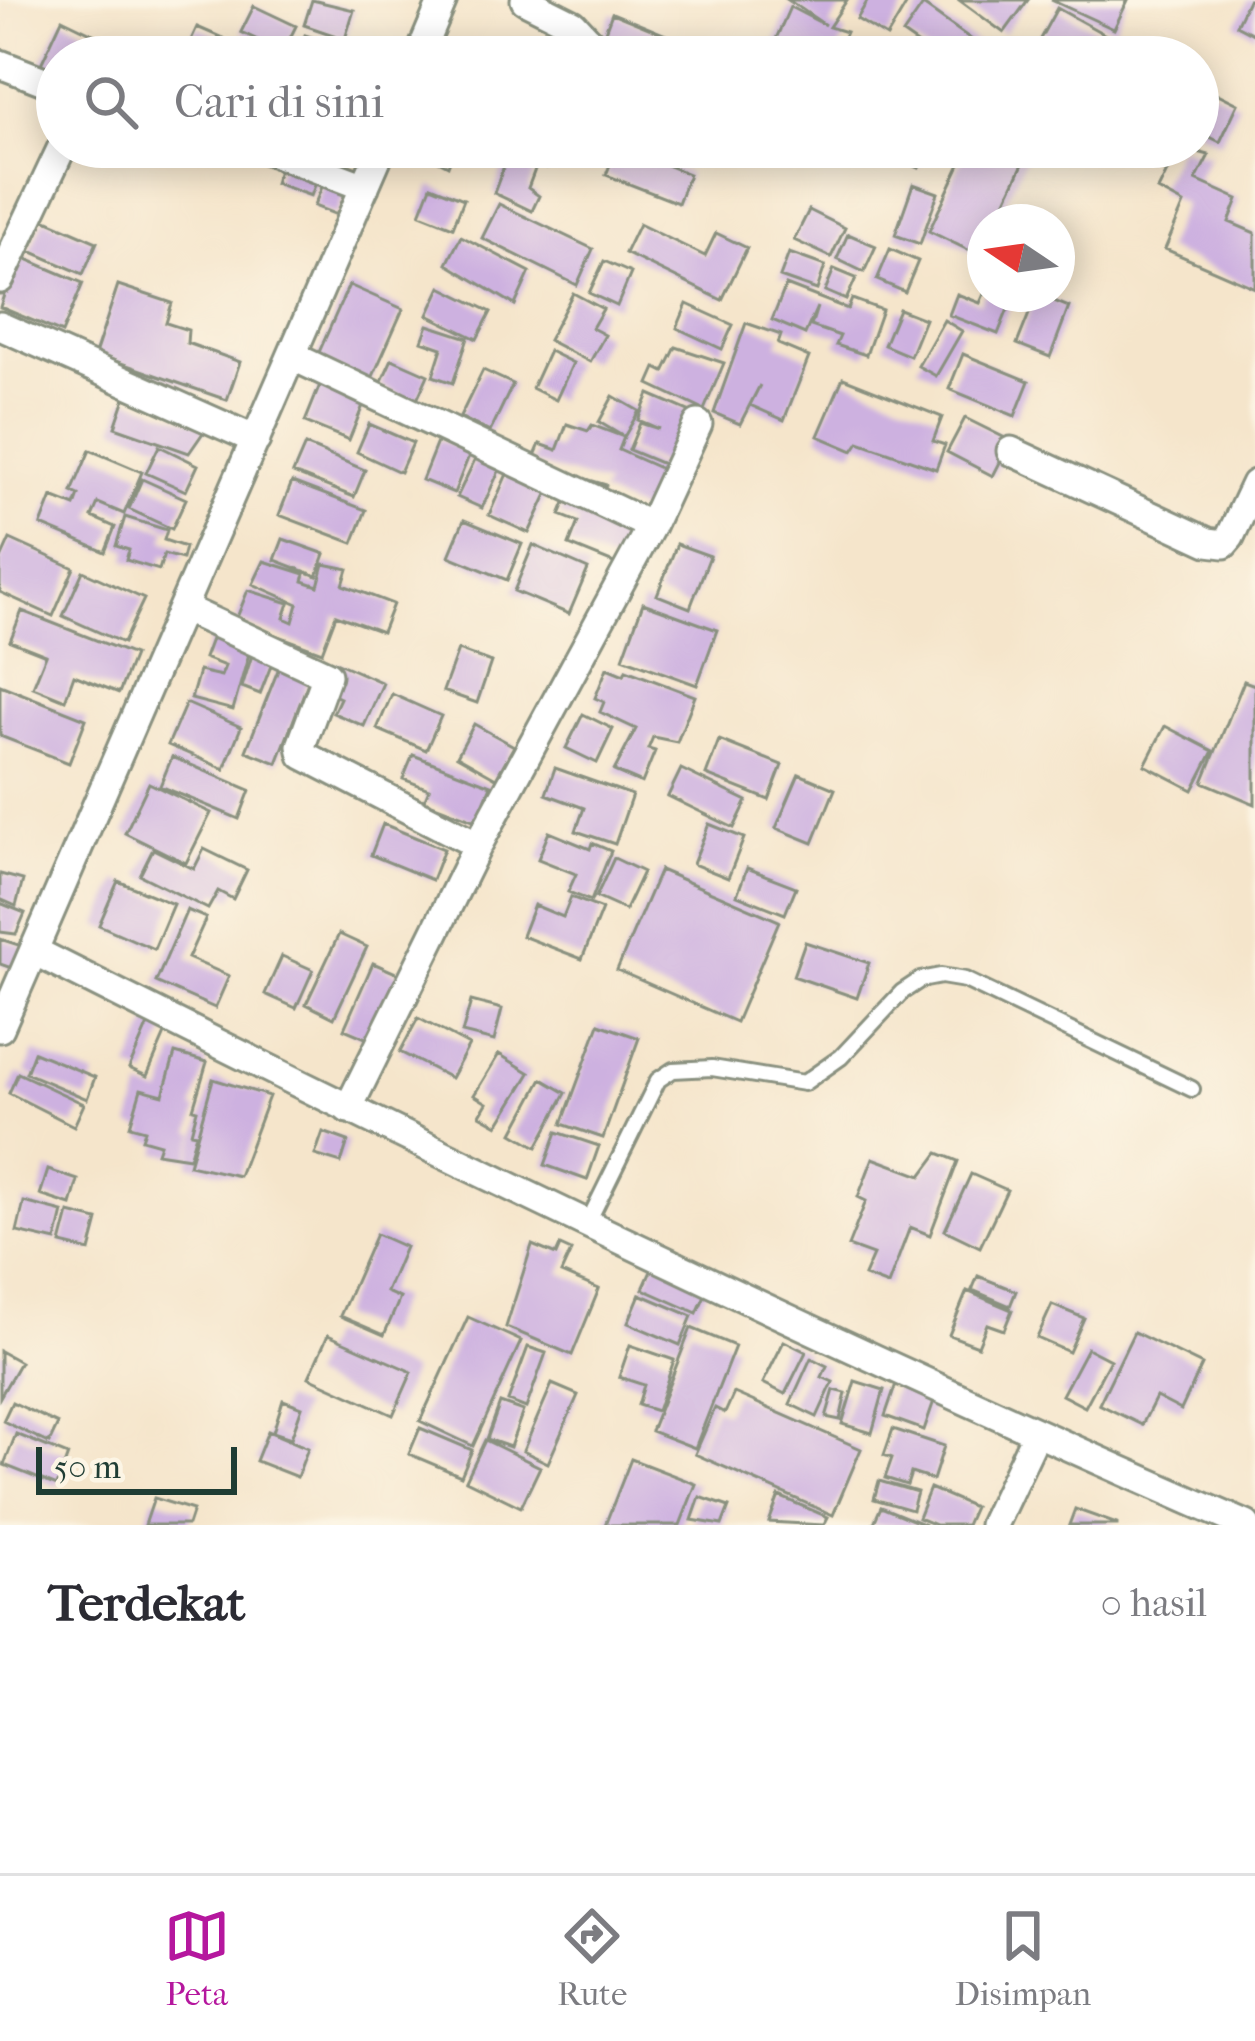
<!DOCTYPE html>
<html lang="id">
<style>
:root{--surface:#fff;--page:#f2f2f3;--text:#2b2b33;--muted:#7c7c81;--line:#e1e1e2;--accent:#b5179e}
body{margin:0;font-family:"IM FELL French Canon",serif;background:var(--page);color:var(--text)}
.compass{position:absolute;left:967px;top:204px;width:108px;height:108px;border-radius:50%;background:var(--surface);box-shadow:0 6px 30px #0003;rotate:283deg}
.scale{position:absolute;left:36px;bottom:30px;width:201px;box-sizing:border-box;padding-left:12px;border:6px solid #1f3d34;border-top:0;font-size:33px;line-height:42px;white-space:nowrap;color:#1f3d34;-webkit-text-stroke:9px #fcf5e5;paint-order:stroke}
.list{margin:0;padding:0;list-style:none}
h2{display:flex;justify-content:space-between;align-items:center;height:156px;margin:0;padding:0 48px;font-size:51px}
h2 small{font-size:39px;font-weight:400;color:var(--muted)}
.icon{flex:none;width:66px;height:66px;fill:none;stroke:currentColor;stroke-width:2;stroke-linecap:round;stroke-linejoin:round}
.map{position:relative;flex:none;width:1255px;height:1525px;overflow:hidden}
.search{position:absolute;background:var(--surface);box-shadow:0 6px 30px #0003;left:36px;right:36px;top:36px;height:132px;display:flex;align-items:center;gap:30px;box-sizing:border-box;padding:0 42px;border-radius:66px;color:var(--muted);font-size:45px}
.sheet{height:348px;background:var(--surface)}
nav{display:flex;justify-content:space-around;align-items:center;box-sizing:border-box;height:168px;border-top:3px solid var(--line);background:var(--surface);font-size:33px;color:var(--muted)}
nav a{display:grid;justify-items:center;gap:6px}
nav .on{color:var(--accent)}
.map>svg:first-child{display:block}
.building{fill:#cdb1e0}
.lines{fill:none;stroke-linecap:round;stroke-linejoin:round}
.lane-casing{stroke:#8a9180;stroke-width:20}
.street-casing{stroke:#8a9180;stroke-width:33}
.lane{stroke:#fff;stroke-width:14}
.street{stroke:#fff;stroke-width:27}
</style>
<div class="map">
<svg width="1255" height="1525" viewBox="0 0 1255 1525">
<rect width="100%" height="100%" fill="#fcf5e5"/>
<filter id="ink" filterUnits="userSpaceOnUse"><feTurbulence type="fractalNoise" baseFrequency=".00833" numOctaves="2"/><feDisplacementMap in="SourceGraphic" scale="24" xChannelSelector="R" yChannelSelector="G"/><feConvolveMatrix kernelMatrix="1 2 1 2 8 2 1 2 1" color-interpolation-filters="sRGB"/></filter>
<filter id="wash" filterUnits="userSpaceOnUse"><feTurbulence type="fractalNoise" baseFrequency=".004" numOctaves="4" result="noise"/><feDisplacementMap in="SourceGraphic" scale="48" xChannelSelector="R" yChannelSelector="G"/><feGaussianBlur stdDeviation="2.7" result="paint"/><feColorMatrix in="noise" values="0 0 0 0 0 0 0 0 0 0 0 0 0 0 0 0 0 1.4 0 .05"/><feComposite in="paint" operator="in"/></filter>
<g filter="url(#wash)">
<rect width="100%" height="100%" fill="#f5e5cb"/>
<g id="blocks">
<path class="building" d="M312 0 354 10 345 39 304 25Z
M788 0H847L829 27 846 32 835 57H768L790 7 825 25Z
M868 0H909L887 37 857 19Z
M959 0H1028L1004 33Z
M1051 0H1128L1114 29Z
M1248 0H1255V35L1236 25Z
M923 5 996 57H936L903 34Z
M254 6 296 26 283 52 241 32Z
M1057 8 1122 44 1115 57H1050L1035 48Z
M612 13 666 35 657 57H616L598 50Z
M62 19 97 36 93 43 123 57H57V71L41 64Z
M197 27 255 52 253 57H200L186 51Z
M305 35 332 44 327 57H297Z
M137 41 174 57H129Z
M1206 88 1238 104 1220 142 1198 131V103Z
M411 147H455L448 166Z
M511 147H555L547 168 537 164 528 188 539 196 532 211 494 193Z
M617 147H647L644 156 689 174 678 203 606 175Z
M872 147H928L919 168Z
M968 147H1031L1005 202 1049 222H985V258L929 231Z
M1179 147 1209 155 1196 180 1238 199 1229 222 1255 233V288L1165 249 1184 204 1158 190Z
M281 163 318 177 311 196 275 183Z
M325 180 347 189 337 215 314 206Z
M913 184 938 193 920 244 895 235Z
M431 186 464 199 453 227 420 214Z
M499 204 593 249 577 285 482 238Z
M809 210 845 228 831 257 794 240Z
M44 219 97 242 83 274 30 251Z
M639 224 705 256 716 233 747 248 722 300 625 253Z
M848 234 876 246 864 272 837 259Z
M461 236 530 272 515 305 447 264Z
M890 249 918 261 905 292 877 280Z
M789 253 825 266 817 290 780 277Z
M17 255 83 283 62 333 0 307Z
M604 261 631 273 617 306 589 293Z
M834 269 856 278 846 300 825 291Z
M118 285 172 303 166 323 188 330 187 343 240 362 227 400 95 354Z
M349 285 403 309 370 383 316 359Z
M786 285 848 309 852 299 882 310 866 355 836 345 840 336 811 326 817 307 805 334 772 320Z
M441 287 491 312 477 339 428 315Z
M573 293 603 309 592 328 605 335 590 362 548 340Z
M957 294 980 303 984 294H1014L998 334 949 315Z
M1037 294 1069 307 1050 357 1017 344Z
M687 304 733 325 722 349 677 328Z
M899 309 925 319 910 356 884 345Z
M944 320 962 331 936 376 918 366Z
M746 323 781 335 778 344 809 357 784 420 750 405 760 385 740 424 714 413Z
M428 325 468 338 453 383 433 376 442 348 422 341Z
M676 347 724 363 704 410 649 384 656 368 664 372Z
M549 351 573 363 556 400 532 388Z
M963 354 1029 381 1015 416 949 389Z
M392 359 428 375 416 402 380 385Z
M483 370 513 384 490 432 460 417Z
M843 378 942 417 933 441 945 445 936 469 859 442 853 451 818 436Z
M322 380 366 398 349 440 305 422Z
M649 394 691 412 670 467 629 450 640 423 659 429 638 420Z
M613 396 639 411 624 437 599 422Z
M125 398 207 427 189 453 115 427Z
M965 418 1011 441 993 476 947 452Z
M369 424 413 443 400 472 357 452Z
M567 424 588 431 592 425 624 437 619 450 666 471 647 514 601 493 606 485 532 463 540 444 557 450Z
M438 440 470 453 454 493 422 480Z
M305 445 365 470 354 497 293 473Z
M159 446 198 465 186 491 146 473Z
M90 450 142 472 124 514 98 503 92 517 115 527 105 552 41 525 52 497 75 506 79 495 72 492Z
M479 451 503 462 482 508 457 497Z
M510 467 551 486 529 533 489 515Z
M142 479 186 499 172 529 129 509Z
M292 482 366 510 353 543 279 515Z
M567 498 637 527 621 566 569 545 578 522 560 515Z
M125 517 167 530 164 540 185 547 182 559 164 554 159 570 126 560 129 550 116 546Z
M464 520 522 544 507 580 449 556Z
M10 539 74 568 53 616 0 592V561Z
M283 539 325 554 317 576 275 560Z
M677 544 710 556 690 608 657 595Z
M533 545 588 569 569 614 514 591Z
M264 561 305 574 303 581 318 586 324 564 348 569 343 585 393 604 382 632 336 615 322 652 236 620 248 590 289 603 284 618 293 622 298 604 253 584Z
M83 571 144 599 123 643 63 616Z
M643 603 717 630 697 685 623 658Z
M22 611 134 655 119 693 74 675 65 700 33 687 46 655 10 641Z
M214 631 252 643 233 710 191 699 199 671 221 676 225 666 204 658Z
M458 650 491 662 477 703 443 691Z
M252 655 272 663 260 694 242 687Z
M282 660 312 672 277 763 246 751Z
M338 663 383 683 364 726 333 713 340 698 325 691Z
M607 668 624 675 626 670 695 696 677 742 653 737 648 749 655 751 642 783 614 771 636 729 600 712 604 702 595 698Z
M1244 681 1255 685V804L1203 782Z
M0 685 86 719 69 763 0 736Z
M392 694 441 716 426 750 377 729Z
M186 703 241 727 224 769 168 745Z
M583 714 613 729 597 763 566 748Z
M474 724 514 746 496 778 457 756Z
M1165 726 1213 751 1193 790 1145 765Z
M719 740 782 765 769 800 706 775Z
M413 755 491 785 476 821 424 801 429 789 403 779Z
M172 757 250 790 239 819 160 786Z
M555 768 632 795 615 844 576 831 584 808 546 794Z
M681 769 747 801 734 828 668 796Z
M799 774 835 789 813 843 776 828Z
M149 783 211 813 186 863 125 833Z
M383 824 444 849 432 880 371 855Z
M709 824 744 838 728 878 693 864Z
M549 832 590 849 592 843 611 851 591 901 568 892 576 874 538 859Z
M153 849 194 869 204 849 247 870 233 899 218 891 208 909 140 875Z
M614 858 643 872 625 910 596 897Z
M747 868 796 887 785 914 737 895Z
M660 870 779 921 736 1022 617 970Z
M0 874 23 880 16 906 0 899Z
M118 881 173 904 154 949 99 925Z
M571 897 602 909 582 959 522 936 534 905 563 917Z
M0 903 25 913 16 934 0 932Z
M187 910 206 918 188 958 229 976 215 1008 156 982Z
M339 934 367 947 334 1018 306 1004Z
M0 939 25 947 17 970 0 964Z
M805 942 869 963 857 998 793 976Z
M282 956 313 970 296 1008 265 994Z
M373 963 403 976 375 1042 344 1029Z
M471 1001 502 1009 494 1041 462 1033Z
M418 1018 469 1045 451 1078 400 1052Z
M150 1020 168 1027 147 1076 129 1068Z
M599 1024 639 1038 603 1138 562 1124Z
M34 1052 95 1077 87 1099 26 1073Z
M175 1053 207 1062 193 1109 197 1110 191 1133 196 1134 189 1158 157 1153 160 1144 142 1139 145 1130 130 1126 141 1089 163 1095Z
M499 1054 530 1073 498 1125 480 1115 487 1103 474 1095Z
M18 1073 84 1104 74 1126 9 1093Z
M213 1079 269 1096 239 1176 189 1165Z
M542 1079 566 1093 537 1147 513 1133Z
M323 1132 348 1141 341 1163 315 1155Z
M557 1132 599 1146 587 1180 545 1165Z
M938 1153 958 1161 930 1235 910 1227 888 1285 864 1276 873 1255 848 1246 866 1201 858 1197 873 1158 921 1176Z
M48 1170 78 1180 71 1205 40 1195Z
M971 1174 1007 1190 980 1247 945 1230Z
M24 1202 63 1212 56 1241 17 1232Z
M69 1213 98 1220 90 1251 61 1244Z
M376 1234 405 1247 386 1292 400 1298 384 1335 340 1316Z
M532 1245 556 1255 560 1246 571 1251 561 1273 599 1289 572 1355 506 1327Z
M656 1260 710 1284 697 1313 643 1289Z
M978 1276 1016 1291 1010 1306 972 1290Z
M967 1291 1012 1310 1004 1330 987 1324 978 1346 949 1335Z
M640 1294 692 1316 680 1345 628 1323Z
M1052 1305 1084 1318 1069 1352 1037 1338Z
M468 1317 521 1341 473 1446 420 1421Z
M691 1328 735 1346 695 1448 651 1431Z
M1134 1332 1202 1365 1181 1410 1156 1397 1142 1425 1099 1404Z
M328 1335 412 1372 393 1415 309 1377Z
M784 1341 806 1352 785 1394 763 1383Z
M630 1345 674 1360 657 1411 638 1405 644 1385 619 1377Z
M528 1347 546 1353 526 1408 508 1401Z
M1087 1348 1110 1360 1085 1407 1062 1395Z
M0 1351 20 1362 0 1397Z
M811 1358 827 1366 822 1377 833 1382 817 1417 790 1404Z
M855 1381 884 1390 872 1433 842 1424Z
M552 1384 578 1395 548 1463 523 1451Z
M896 1384 935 1398 924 1430 885 1416Z
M834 1390 846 1393 840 1420 826 1417Z
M734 1393 861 1449 833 1515 695 1454 715 1408 725 1413Z
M283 1400 302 1407 291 1438 273 1432Z
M12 1402 58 1424 49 1443 3 1421Z
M500 1403 523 1411 510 1447 487 1439Z
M420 1428 472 1450 461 1476 409 1454Z
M893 1429 944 1446 933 1480 911 1473 907 1485 885 1478 892 1458 884 1455Z
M268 1431 308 1448 297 1477 256 1461Z
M16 1434 68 1455 57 1486 4 1465Z
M485 1440 540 1467 521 1507 466 1480Z
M631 1459 696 1484 680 1525H605Z
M879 1481 917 1492 912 1510 874 1499Z
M930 1488 974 1507 966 1525H935L918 1518Z
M779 1496 828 1517 824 1525 769 1522Z
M700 1497 729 1507 722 1525 692 1520Z
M154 1498 193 1510 188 1525H145Z
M881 1507 925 1525H873Z
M1075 1509 1117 1524V1525H1069Z"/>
</g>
</g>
<g filter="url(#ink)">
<use href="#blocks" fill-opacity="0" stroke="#8a9180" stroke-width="3"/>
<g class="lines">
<defs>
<path id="lane" d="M587 1224 658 1080 673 1070 712 1068 804 1083 841 1057 902 992 920 980 941 976 965 980 1192 1089"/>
<path id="street" d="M525 0 573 24 604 57
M419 57 443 0
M0 64 57 86
M260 147 365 187
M0 279 62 147
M0 326 256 440
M294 357 651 526
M1011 451 1208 542 1224 544 1230 537 1255 484
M183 608 327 675 301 746 303 755 478 845
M34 951C433 1153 836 1347 1246 1525
M0 1028 382 147
M348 1109 478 845 651 526 698 424
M993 1525 1036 1434"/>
</defs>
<use href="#lane" class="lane-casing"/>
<use href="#street" class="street-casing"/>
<use href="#lane" class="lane"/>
<use href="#street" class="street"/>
</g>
</g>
</svg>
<svg class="compass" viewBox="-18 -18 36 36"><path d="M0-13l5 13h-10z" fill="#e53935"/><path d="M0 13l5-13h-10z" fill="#7c7c81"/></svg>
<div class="scale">50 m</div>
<div class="search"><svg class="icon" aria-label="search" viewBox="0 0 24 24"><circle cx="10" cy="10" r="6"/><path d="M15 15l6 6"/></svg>Cari di sini</div>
</div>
<section class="sheet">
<h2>Terdekat<small>0 hasil</small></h2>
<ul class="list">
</ul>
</section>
<nav>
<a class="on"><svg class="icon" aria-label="map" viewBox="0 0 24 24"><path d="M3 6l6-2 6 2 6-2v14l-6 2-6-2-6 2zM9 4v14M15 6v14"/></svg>Peta</a>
<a><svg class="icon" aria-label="directions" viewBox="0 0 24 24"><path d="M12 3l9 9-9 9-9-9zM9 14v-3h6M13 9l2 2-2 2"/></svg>Rute</a>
<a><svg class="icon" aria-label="saved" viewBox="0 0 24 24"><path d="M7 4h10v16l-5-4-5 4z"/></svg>Disimpan</a>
</nav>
